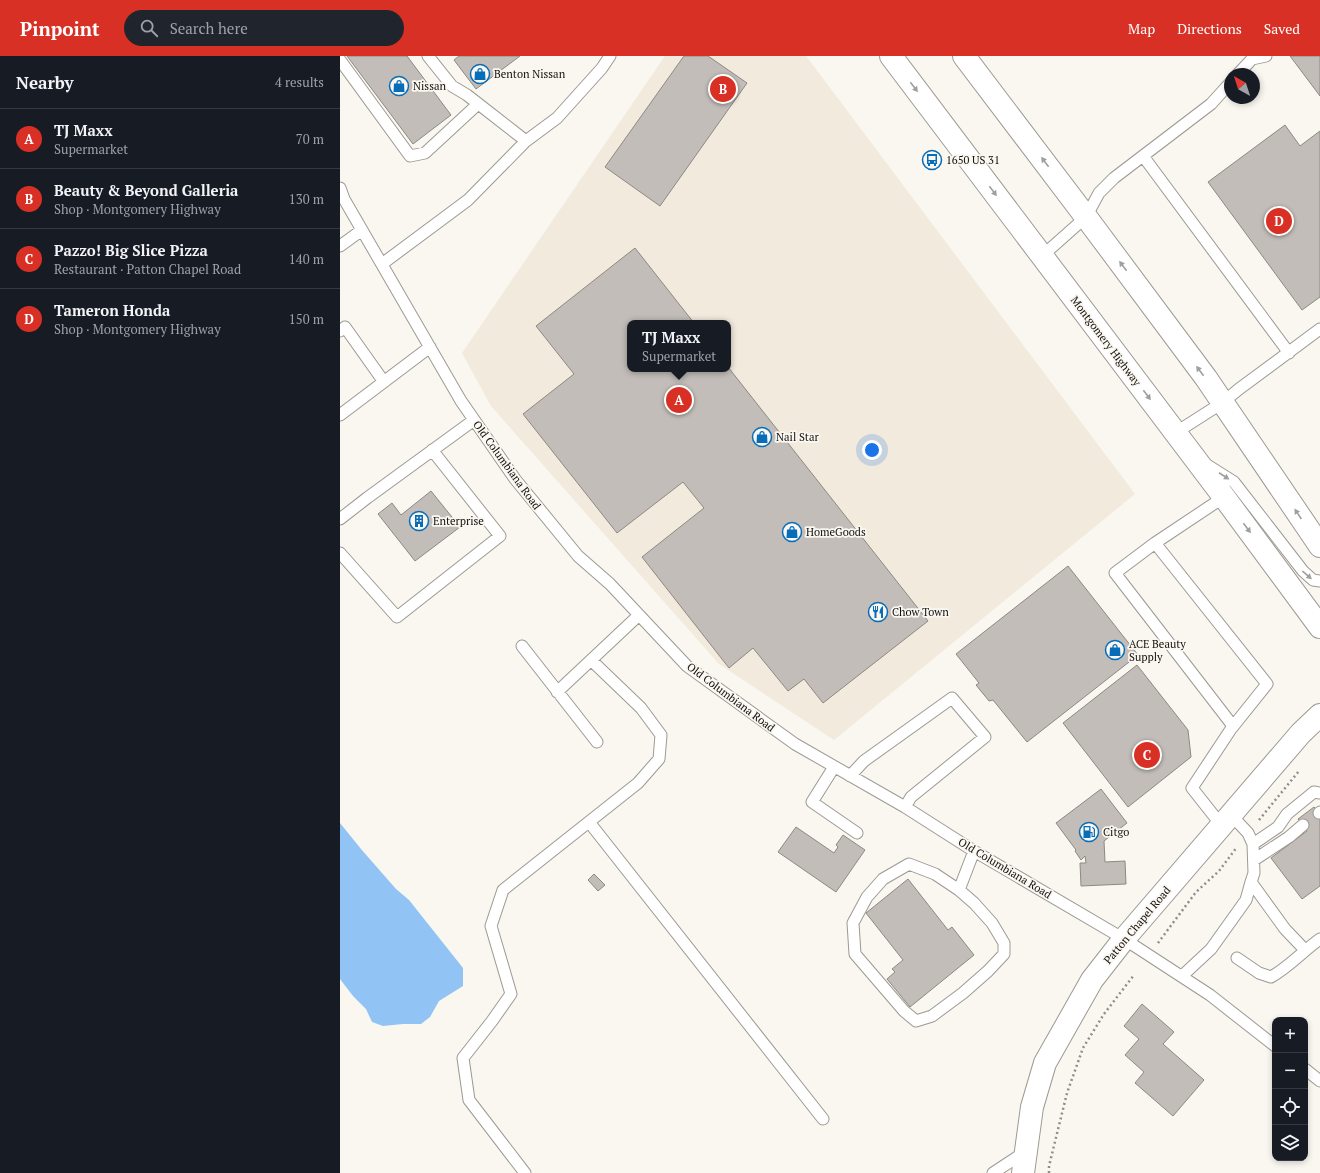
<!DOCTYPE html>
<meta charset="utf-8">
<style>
:root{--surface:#171b24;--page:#20242c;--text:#f1f3f6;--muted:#9ea1a6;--line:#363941;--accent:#d93025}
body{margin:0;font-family:"PT Serif",serif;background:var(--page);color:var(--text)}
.controls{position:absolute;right:12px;bottom:12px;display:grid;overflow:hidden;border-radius:8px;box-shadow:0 2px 6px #0003}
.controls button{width:36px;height:36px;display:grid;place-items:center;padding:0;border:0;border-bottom:1px solid var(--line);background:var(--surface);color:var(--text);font:20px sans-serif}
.compass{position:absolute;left:884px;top:12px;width:36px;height:36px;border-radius:50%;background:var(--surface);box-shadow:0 2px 6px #0003;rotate:321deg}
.you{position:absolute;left:532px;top:394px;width:14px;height:14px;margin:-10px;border:3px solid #fff;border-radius:50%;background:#1a73e8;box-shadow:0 0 0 6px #1a73e833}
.badge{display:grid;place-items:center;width:26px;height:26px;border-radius:50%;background:var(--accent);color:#fff;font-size:13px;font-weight:700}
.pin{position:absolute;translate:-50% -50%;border:2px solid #fff;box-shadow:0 1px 4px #0006}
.popup{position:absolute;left:287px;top:264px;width:104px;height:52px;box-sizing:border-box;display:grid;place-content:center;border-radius:8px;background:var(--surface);filter:drop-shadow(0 1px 3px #0005);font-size:13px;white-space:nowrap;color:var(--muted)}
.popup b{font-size:15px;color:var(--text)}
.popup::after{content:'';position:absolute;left:50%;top:100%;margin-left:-8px;border:8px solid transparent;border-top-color:var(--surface)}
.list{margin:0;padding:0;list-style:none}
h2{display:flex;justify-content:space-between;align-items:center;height:52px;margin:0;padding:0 16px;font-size:17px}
h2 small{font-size:13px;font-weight:400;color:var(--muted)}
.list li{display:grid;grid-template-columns:26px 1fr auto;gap:12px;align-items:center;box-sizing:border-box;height:60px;padding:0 16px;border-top:1px solid var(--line)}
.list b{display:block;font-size:15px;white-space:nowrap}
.list p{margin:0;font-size:13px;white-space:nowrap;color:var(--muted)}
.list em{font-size:13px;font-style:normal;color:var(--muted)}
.icon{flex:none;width:22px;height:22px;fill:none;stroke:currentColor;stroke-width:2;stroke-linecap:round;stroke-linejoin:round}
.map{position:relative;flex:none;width:980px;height:1117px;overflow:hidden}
header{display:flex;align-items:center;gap:24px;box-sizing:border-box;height:56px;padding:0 20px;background:var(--accent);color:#fff}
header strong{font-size:19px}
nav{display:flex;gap:22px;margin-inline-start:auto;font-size:14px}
.search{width:280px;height:36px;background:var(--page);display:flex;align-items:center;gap:10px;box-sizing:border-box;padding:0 14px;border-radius:22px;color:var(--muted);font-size:15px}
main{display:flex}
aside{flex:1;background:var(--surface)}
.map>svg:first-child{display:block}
.built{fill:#f1eadd;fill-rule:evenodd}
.water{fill:#91c3f5}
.building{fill:#c2bdb8;stroke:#8c8983}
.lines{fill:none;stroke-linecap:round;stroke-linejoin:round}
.service-casing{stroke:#9d9993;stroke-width:13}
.tertiary-casing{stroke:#9d9993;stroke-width:24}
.primary-casing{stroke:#9d9993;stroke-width:24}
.path{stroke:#908e89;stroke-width:2.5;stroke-dasharray:2 3;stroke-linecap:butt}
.service{stroke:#fff;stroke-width:11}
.tertiary{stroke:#fff;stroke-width:22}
.primary{stroke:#fff;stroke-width:22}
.oneway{fill:#a09f9f}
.labels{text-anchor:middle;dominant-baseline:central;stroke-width:3.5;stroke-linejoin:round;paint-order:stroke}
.poi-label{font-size:11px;fill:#11100e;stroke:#faf6f0;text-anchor:start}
.street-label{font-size:11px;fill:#11100e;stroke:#faf6f0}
</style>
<header>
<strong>Pinpoint</strong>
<div class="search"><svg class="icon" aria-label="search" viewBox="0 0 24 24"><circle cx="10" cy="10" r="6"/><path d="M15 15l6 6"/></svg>Search here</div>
<nav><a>Map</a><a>Directions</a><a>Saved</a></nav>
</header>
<main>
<aside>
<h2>Nearby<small>4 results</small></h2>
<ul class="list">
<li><span class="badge">A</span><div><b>TJ Maxx</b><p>Supermarket</p></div><em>70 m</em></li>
<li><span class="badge">B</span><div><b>Beauty &amp; Beyond Galleria</b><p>Shop · Montgomery Highway</p></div><em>130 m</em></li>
<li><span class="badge">C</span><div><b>Pazzo! Big Slice Pizza</b><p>Restaurant · Patton Chapel Road</p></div><em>140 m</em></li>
<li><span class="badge">D</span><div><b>Tameron Honda</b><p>Shop · Montgomery Highway</p></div><em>150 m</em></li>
</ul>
</aside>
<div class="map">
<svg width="980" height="1117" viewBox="0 0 980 1117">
<rect width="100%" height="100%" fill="#faf6f0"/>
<path class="built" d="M325 0H466L795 438 494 684 379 608 151 350 122 297ZM290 267H388V313H290Z"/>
<path class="water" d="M0 767 21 793 56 833 69 844 123 912V930L99 945 90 961 81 968H63L43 970 32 966 26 953 13 940 0 923Z"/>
<path class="building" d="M7 0H67L111 59 73 88Z
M119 0H180L136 33 114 4Z
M344 0H368L407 27 320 150 265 111Z
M950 0H980V40Z
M945 69 960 90 980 75V241L962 254 868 126Z
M295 192 354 267H290V313H388V311L588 565 483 647 464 623 448 635 413 592 389 612 302 501 364 452 343 426 277 477 183 358 234 318 196 270Z
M91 435 120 471 75 505 38 458 52 447 61 459Z
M728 510 798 599 687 686 653 644 649 645 636 629 639 627 616 598Z
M797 609 848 674 851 701 788 751 723 667Z
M761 733 787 767 764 785 765 806 785 805 786 828 741 830 740 807H746L745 800 741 804 735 795 736 794 716 767Z
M974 751 980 758V830L962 843 931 802 967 775 958 763Z
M456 771 494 797 498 791 496 789 503 779 525 794 496 836 438 796Z
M254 818 265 829 258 835 248 824Z
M568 823 608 874 612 871 634 899 570 951 547 923 555 916 552 913 563 904 526 857Z
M802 948 834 976 823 988 864 1024 833 1060 795 1027 804 1016 785 999 799 983 784 970Z"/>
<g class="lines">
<defs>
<path id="service" d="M88 0 112 30 127 39 186 85
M0 4 70 100 85 97 138 48
M898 18 912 3 926 0
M803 100 949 297
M0 132 4 143 121 345 175 423 238 500 270 528 347 610 455 688 565 751 634 795 784 883 870 939 935 990
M0 190 22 174
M702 200 746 161 759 137 774 122 871 48 890 27
M42 208 128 144 186 85 217 62 262 12 270 0
M0 275 5 271 44 326
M0 359 90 291
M835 377 882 347 899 333 980 273
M867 409 894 426 963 515 973 524 980 525
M0 463 27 442 134 364
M815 487 775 517 893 670
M0 497 57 561 160 480 92 394
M182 590 257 686
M217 636 299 559
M494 711 472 746 517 777
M510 720 524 705 612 642 645 681 571 741 565 751
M979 757 980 756
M249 766 483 1063
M882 770 852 732 891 673 927 628 815 487 884 441
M913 788 938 771 947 758 974 736 980 737
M914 804 949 781 963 769
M911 826 945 873 965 894
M619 834 634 847 652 867 664 887V898L648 915 623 937 592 960 576 965 564 955 515 898 513 867 527 841 543 823 569 808 595 818 619 834 634 795
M897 902 919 917 931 921C949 911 963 895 980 883
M842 920 871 893 906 844 911 826 914 817 913 788 908 777 891 759
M965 1013 980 1025
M185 1117 129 1044 123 1002 152 965 171 938 151 870 163 834 298 727 319 703 321 679 301 652 251 604
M653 1117 685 1096"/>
<path id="tertiary" d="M683 1117 692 1051 705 1007 752 924 784 883 961 677 980 659"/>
<path id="primary" d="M551 0 884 441 980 571
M624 0 746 161 866 322 980 490"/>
</defs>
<use href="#service" class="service-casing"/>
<use href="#tertiary" class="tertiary-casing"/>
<use href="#primary" class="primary-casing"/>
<path class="path" d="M919 764 959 715
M818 887 856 836 879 815 897 791
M709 1117V1110L727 1037 743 992 764 958 794 919"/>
<use href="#service" class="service"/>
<use href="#tertiary" class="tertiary"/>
<use href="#primary" class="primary"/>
</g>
<defs><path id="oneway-solid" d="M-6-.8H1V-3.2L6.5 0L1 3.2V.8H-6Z"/></defs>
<g class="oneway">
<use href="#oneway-solid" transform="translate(574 31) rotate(53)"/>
<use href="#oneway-solid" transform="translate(705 106) rotate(-127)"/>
<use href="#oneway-solid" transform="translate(653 135) rotate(53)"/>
<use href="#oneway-solid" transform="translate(783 210) rotate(-127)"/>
<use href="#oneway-solid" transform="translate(860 315) rotate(-127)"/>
<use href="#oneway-solid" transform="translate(807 339) rotate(53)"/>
<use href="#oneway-solid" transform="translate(884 420) rotate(33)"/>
<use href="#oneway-solid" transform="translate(958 458) rotate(-124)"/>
<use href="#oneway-solid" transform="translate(907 472) rotate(53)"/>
<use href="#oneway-solid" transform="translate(967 519) rotate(41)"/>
</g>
<defs>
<symbol id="shop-ring" viewBox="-11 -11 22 22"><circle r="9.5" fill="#faf6f0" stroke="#076db9" stroke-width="1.5"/><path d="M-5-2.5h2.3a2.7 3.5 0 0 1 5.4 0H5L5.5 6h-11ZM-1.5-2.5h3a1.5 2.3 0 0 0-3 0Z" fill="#076db9"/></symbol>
<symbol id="bus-ring" viewBox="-11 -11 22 22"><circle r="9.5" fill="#faf6f0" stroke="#076db9" stroke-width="1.5"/><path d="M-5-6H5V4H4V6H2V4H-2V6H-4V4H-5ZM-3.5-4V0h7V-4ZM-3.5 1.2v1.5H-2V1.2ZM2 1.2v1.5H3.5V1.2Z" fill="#076db9"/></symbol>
<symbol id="building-ring" viewBox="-11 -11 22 22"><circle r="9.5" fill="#faf6f0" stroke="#076db9" stroke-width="1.5"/><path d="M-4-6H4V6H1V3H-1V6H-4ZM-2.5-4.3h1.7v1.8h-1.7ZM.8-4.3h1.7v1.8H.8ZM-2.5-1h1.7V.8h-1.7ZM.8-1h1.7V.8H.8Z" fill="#076db9"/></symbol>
<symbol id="restaurant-ring" viewBox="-11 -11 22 22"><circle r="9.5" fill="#faf6f0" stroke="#076db9" stroke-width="1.5"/><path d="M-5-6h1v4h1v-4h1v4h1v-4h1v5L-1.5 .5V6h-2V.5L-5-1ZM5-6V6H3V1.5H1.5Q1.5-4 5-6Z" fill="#076db9"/></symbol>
<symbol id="fuel-ring" viewBox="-11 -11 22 22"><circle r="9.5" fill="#faf6f0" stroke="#076db9" stroke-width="1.5"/><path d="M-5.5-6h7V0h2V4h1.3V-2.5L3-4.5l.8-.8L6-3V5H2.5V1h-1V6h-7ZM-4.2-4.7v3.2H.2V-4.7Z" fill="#076db9"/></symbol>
</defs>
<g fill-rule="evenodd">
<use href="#shop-ring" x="129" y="7" width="22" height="22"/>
<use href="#shop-ring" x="48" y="19" width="22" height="22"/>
<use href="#bus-ring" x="581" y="93" width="22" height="22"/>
<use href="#shop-ring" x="411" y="370" width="22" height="22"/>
<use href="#building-ring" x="68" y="454" width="22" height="22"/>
<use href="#shop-ring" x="441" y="465" width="22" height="22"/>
<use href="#restaurant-ring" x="527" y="545" width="22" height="22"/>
<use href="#shop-ring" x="764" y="583" width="22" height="22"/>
<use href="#fuel-ring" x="738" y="765" width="22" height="22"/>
</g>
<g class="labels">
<g class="poi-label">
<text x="154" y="18">Benton Nissan</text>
<text x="73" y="30">Nissan</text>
<text x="606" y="104">1650 US 31</text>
<text x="436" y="381">Nail Star</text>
<text x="93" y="465">Enterprise</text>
<text x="466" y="476">HomeGoods</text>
<text x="552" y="556">Chow Town</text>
<text x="789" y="588">ACE Beauty<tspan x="789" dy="13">Supply</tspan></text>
<text x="763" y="776">Citgo</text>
</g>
<g class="street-label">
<text transform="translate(766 285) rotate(53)">Montgomery Highway</text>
<text transform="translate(167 409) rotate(54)">Old Columbiana Road</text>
<text transform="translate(391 641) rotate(37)">Old Columbiana Road</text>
<text transform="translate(665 812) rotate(31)">Old Columbiana Road</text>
<text transform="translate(797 869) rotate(-50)">Patton Chapel Road</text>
</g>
</g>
</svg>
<div class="controls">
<button>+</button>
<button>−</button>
<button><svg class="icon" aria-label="locate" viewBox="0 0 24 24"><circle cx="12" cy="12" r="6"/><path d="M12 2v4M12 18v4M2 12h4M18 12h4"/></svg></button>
<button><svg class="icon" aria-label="layers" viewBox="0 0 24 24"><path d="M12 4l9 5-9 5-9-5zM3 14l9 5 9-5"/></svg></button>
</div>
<svg class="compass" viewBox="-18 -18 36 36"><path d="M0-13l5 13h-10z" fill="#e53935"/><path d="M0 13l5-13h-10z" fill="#9ea1a6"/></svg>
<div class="you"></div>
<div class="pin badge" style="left:339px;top:344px">A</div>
<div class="popup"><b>TJ Maxx</b>Supermarket</div>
<div class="pin badge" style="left:383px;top:33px">B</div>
<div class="pin badge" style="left:807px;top:699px">C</div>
<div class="pin badge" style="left:939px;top:165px">D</div>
</div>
</main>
